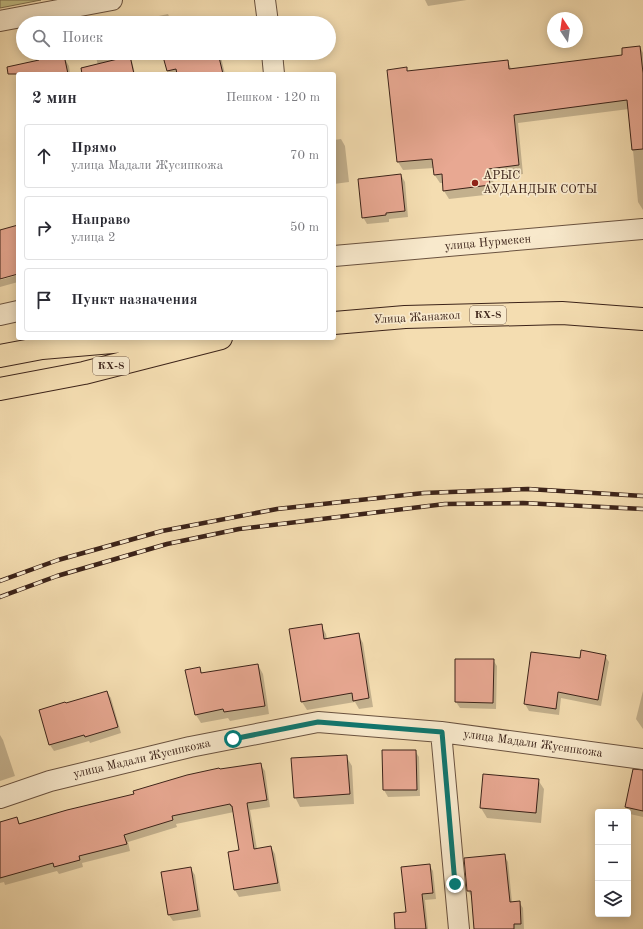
<!DOCTYPE html>
<html lang="ru">
<meta charset="utf-8">
<style>
:root{--surface:#fff;--page:#f2f2f3;--text:#2b2b33;--muted:#7c7c81;--line:#e1e1e2}
body{margin:0;font-family:"Old Standard TT",serif;background:var(--page);color:var(--text)}
.controls{position:absolute;right:12px;bottom:12px;display:grid;overflow:hidden;border-radius:4px;box-shadow:0 2px 10px #0003}
.controls button{width:36px;height:36px;display:grid;place-items:center;padding:0;border:0;border-bottom:1px solid var(--line);background:var(--surface);color:var(--text);font:20px sans-serif}
.compass{position:absolute;left:547px;top:12px;width:36px;height:36px;border-radius:50%;background:var(--surface);box-shadow:0 2px 10px #0003;rotate:347deg}
.stop{position:absolute;width:12px;height:12px;margin:-9px;border:3px solid #0f766e;border-radius:50%;background:#fff}
.stop.end{background:#0f766e;border-color:#fff;box-shadow:0 1px 4px #0008}
.list{margin:0;padding:0;list-style:none}
h2{display:flex;justify-content:space-between;align-items:center;height:52px;margin:0;padding:0 16px;font-size:17px}
h2 small{font-size:13px;font-weight:400;color:var(--muted)}
.list li{display:grid;grid-template-columns:26px 1fr auto;gap:12px;align-items:center;box-sizing:border-box;height:64px;margin:0 8px 8px;padding:0 8px;border:1px solid var(--line);border-radius:4px}
.list b{display:block;font-size:15px;white-space:nowrap}
.list p{margin:0;font-size:13px;white-space:nowrap;color:var(--muted)}
.list em{font-size:13px;font-style:normal;color:var(--muted)}
.icon{flex:none;width:22px;height:22px;fill:none;stroke:currentColor;stroke-width:2;stroke-linecap:round;stroke-linejoin:round}
.map{position:relative;flex:none;width:643px;height:929px;overflow:hidden}
.search{position:absolute;background:var(--surface);box-shadow:0 2px 10px #0003;left:16px;top:16px;width:320px;height:44px;display:flex;align-items:center;gap:10px;box-sizing:border-box;padding:0 14px;border-radius:22px;color:var(--muted);font-size:15px}
.panel{position:absolute;background:var(--surface);box-shadow:0 2px 10px #0003;left:16px;top:72px;width:320px;height:268px;border-radius:4px}
.map>svg:first-child{display:block}
.green{fill:#c3bf86;stroke:#807150}
.shadow{fill:#0003}
.building{fill:#e8a892;stroke:#3c2319}
.lines{fill:none;stroke-linecap:round;stroke-linejoin:round}
.street-casing{stroke:#6a523f;stroke-width:22}
.primary-casing{stroke:#3c2319;stroke-width:24}
.street{stroke:#f8e9cc;stroke-width:20}
.primary{stroke:#f4ddb1;stroke-width:22}
.rail-casing{stroke:#3c2319;stroke-width:4.5}
.rail{stroke:#f8e9cc;stroke-width:3;stroke-dasharray:9;stroke-linecap:butt}
.route{stroke:#0f766e;stroke-width:5}
.poi-dot{fill:#8f2418;stroke:#f8e9cc;stroke-width:1.5}
.labels{text-anchor:middle;dominant-baseline:central;stroke-width:3.5;stroke-linejoin:round;paint-order:stroke}
.shield{fill:#f8e9cc;stroke:#745e4f;stroke-width:1}
.shield-label{font-size:11px;font-weight:bold;fill:#3c2319}
.poi-label{font-size:12px;fill:#3c2319;stroke:#f8e9cc;text-anchor:start}
.street-label{font-size:12px;fill:#3c2319;stroke:#f8e9cc}
</style>
<div class="map">
<svg width="643" height="929" viewBox="0 0 643 929">
<rect width="100%" height="100%" fill="#f4ddb1"/>
<filter id="stains"><feTurbulence type="fractalNoise" baseFrequency=".005" numOctaves="4"/><feColorMatrix values="0 0 0 0 .2 0 0 0 0 .09 0 0 0 0 .02 0 0 0 .5 -.17"/></filter>
<radialGradient id="worn" r=".72"><stop offset=".6" stop-color="#630" stop-opacity="0"/><stop offset="1" stop-color="#630" stop-opacity=".3"/></radialGradient>
<path class="green" d="M0 0H41L0 8Z"/>
<path class="shadow" d="M425 0H467L428 6Z
M168 14 172 23H156L154 17Z
M145 17 148 23H124Z
M640 47 643 53V210L638 202 629 109 518 123 523 174 493 177 494 194 449 199 444 191V183H440L434 174V168L403 170 398 162 406 68 408 72 507 61 512 70 623 56Z
M44 53H55L58 57 63 56 69 66 70 74H29L41 61Z
M95 53H130L135 74H100Z
M163 53H220L225 74H169Z
M341 139 345 146 349 182 334 184V140Z
M401 175 405 182 408 217 389 219V222L367 224 363 217Z
M18 275V282L0 287V280Z
M321 625 326 634 327 639 358 634 363 643 373 707 359 709 355 702 307 710 302 702Z
M532 653 581 659 605 656 609 662 601 706 561 698 559 715 529 711 525 704Z
M493 660 497 666 496 709 460 708 456 702Z
M258 665 263 674 269 714 230 721 228 718 201 723 196 715 199 668 203 674Z
M643 691V729L636 719Z
M107 692 111 698 121 733 90 743 89 741 54 751 50 745 40 710 66 704Z
M0 735 3 740 15 776 0 781Z
M383 751H415L419 757 420 796 388 797 384 790Z
M346 756 352 766 354 804 300 807 295 797Z
M260 764 265 771 270 807 250 810 257 849 271 847 275 854 281 891 239 897 235 890 229 852 240 850 234 812 176 824 177 827 128 842 130 851 82 863 83 867 59 874 57 871 5 885 4 882 0 883V823L17 818 20 824 135 794 220 770Z
M634 770 643 771V817L630 814 626 807Z
M538 780 544 789 541 823 487 818 481 808Z
M504 855 508 862 512 902H519L523 908 524 929H475L472 897 468 891Z
M429 865 433 871 436 899 425 900 428 929H396L407 912Z
M191 869 195 875 201 917 173 921 169 915 163 873Z"/>
<path class="building" d="M640 46 643 73V149L632 150 627 100 514 115 519 165 488 169 490 185 443 191 442 174 434 175 432 159 397 162 387 70 407 67V71L508 60 509 69 622 55V48Z
M38 53H55L56 57 64 55 68 74H8L7 67 39 60Z
M162 53H218L223 74H177L176 69 167 71Z
M130 56 134 74H82L81 68Z
M401 174 405 211 386 213V215L362 218 358 179Z
M18 225V274L0 279V230Z
M322 624 324 639 359 633 369 698 353 701 352 693 301 702 289 629Z
M581 650 606 655 598 700 558 692 556 709 524 704 531 652 580 658Z
M455 659H494L493 703 455 702Z
M258 664 265 706 224 712 223 709 195 715 185 670 200 667 201 673Z
M107 691 118 727 85 737 84 735 49 745 39 710 65 702 66 703Z
M382 750H416L417 790H383Z
M347 755 350 794 294 798 291 758Z
M261 763 267 800 247 803 254 849 271 846 278 883 234 890 228 852 239 850 232 806H231L230 804 172 816 173 820 124 835 127 844 79 856 80 860 54 867 53 863 0 878V822L17 817 19 824 67 810 134 794 133 791 187 775 219 768 220 769Z
M633 769 643 770V811L625 807Z
M483 774 539 779 536 813 480 808Z
M505 854 510 902 520 901 521 924H514V929H474L471 891H467L464 858Z
M430 864 433 893 422 894 426 929H395L394 913 406 912 401 867Z
M191 867 198 910 168 915 161 872Z"/>
<g class="lines">
<defs>
<path id="street" d="M265 0 268 23
M0 21 112 0
M272 53 274 74
M334 256 643 229
M0 315 18 311
M441 732 459 929
M0 798 50 781 190 747 318 722 441 732 643 759"/>
<path id="primary" d="M334 323 405 317 562 313 643 319
M0 356 42 348 159 338
M0 389 84 373 221 338"/>
</defs>
<use href="#street" class="street-casing"/>
<use href="#primary" class="primary-casing"/>
<use href="#street" class="street"/>
<use href="#primary" class="primary"/>
<defs>
<path id="rail" d="M0 581 58 560 162 531 277 509 424 493 528 489 643 496
M0 597 57 576 167 544 239 529 445 504 523 503 643 509"/>
</defs>
<use href="#rail" class="rail-casing"/>
<use href="#rail" class="rail"/>
</g>
<g class="lines">
<path class="route" d="M233 739 318 722 442 732 455 884"/>
</g>
<circle class="poi-dot" cx="475" cy="183" r="4"/>
<g class="labels">
<g class="shield">
<rect x="470" y="306" width="36" height="18" rx="3"/>
<rect x="93" y="357" width="36" height="18" rx="3"/>
</g>
<g class="shield-label">
<text x="488" y="315">КХ-8</text>
<text x="111" y="366">КХ-8</text>
</g>
<g class="poi-label">
<text x="483" y="176">АРЫС<tspan x="483" dy="14">АУДАНДЫК СОТЫ</tspan></text>
</g>
<g class="street-label">
<text transform="translate(488 243) rotate(-5)">улица Нурмекен</text>
<text transform="translate(417 318) rotate(-3)">Улица Жанажол</text>
<text transform="translate(533 744) rotate(8)">улица Мадали Жусипкожа</text>
<text transform="translate(142 759) rotate(-13)">улица Мадали Жусипкожа</text>
</g>
</g>
<rect width="100%" height="100%" filter="url(#stains)"/>
<rect width="100%" height="100%" fill="url(#worn)"/>
</svg>
<div class="controls">
<button>+</button>
<button>−</button>
<button><svg class="icon" aria-label="layers" viewBox="0 0 24 24"><path d="M12 4l9 5-9 5-9-5zM3 14l9 5 9-5"/></svg></button>
</div>
<svg class="compass" viewBox="-18 -18 36 36"><path d="M0-13l5 13h-10z" fill="#e53935"/><path d="M0 13l5-13h-10z" fill="#7c7c81"/></svg>
<div class="stop" style="left:233px;top:739px"></div>
<div class="stop end" style="left:455px;top:884px"></div>
<div class="search"><svg class="icon" aria-label="search" viewBox="0 0 24 24"><circle cx="10" cy="10" r="6"/><path d="M15 15l6 6"/></svg>Поиск</div>
<section class="panel">
<h2>2 мин<small>Пешком · 120 m</small></h2>
<ul class="list">
<li><svg class="icon" aria-label="ahead" viewBox="0 0 24 24"><path d="M12 20V5M6 11l6-6 6 6"/></svg><div><b>Прямо</b><p>улица Мадали Жусипкожа</p></div><em>70 m</em></li>
<li><svg class="icon" aria-label="right" viewBox="0 0 24 24"><path d="M7 20v-9h11M14 6l5 5-5 5"/></svg><div><b>Направо</b><p>улица 2</p></div><em>50 m</em></li>
<li><svg class="icon" aria-label="arrive" viewBox="0 0 24 24"><path d="M6 21V4h12l-3 4 3 4H6"/></svg><div><b>Пункт назначения</b></div></li>
</ul>
</section>
</div>
